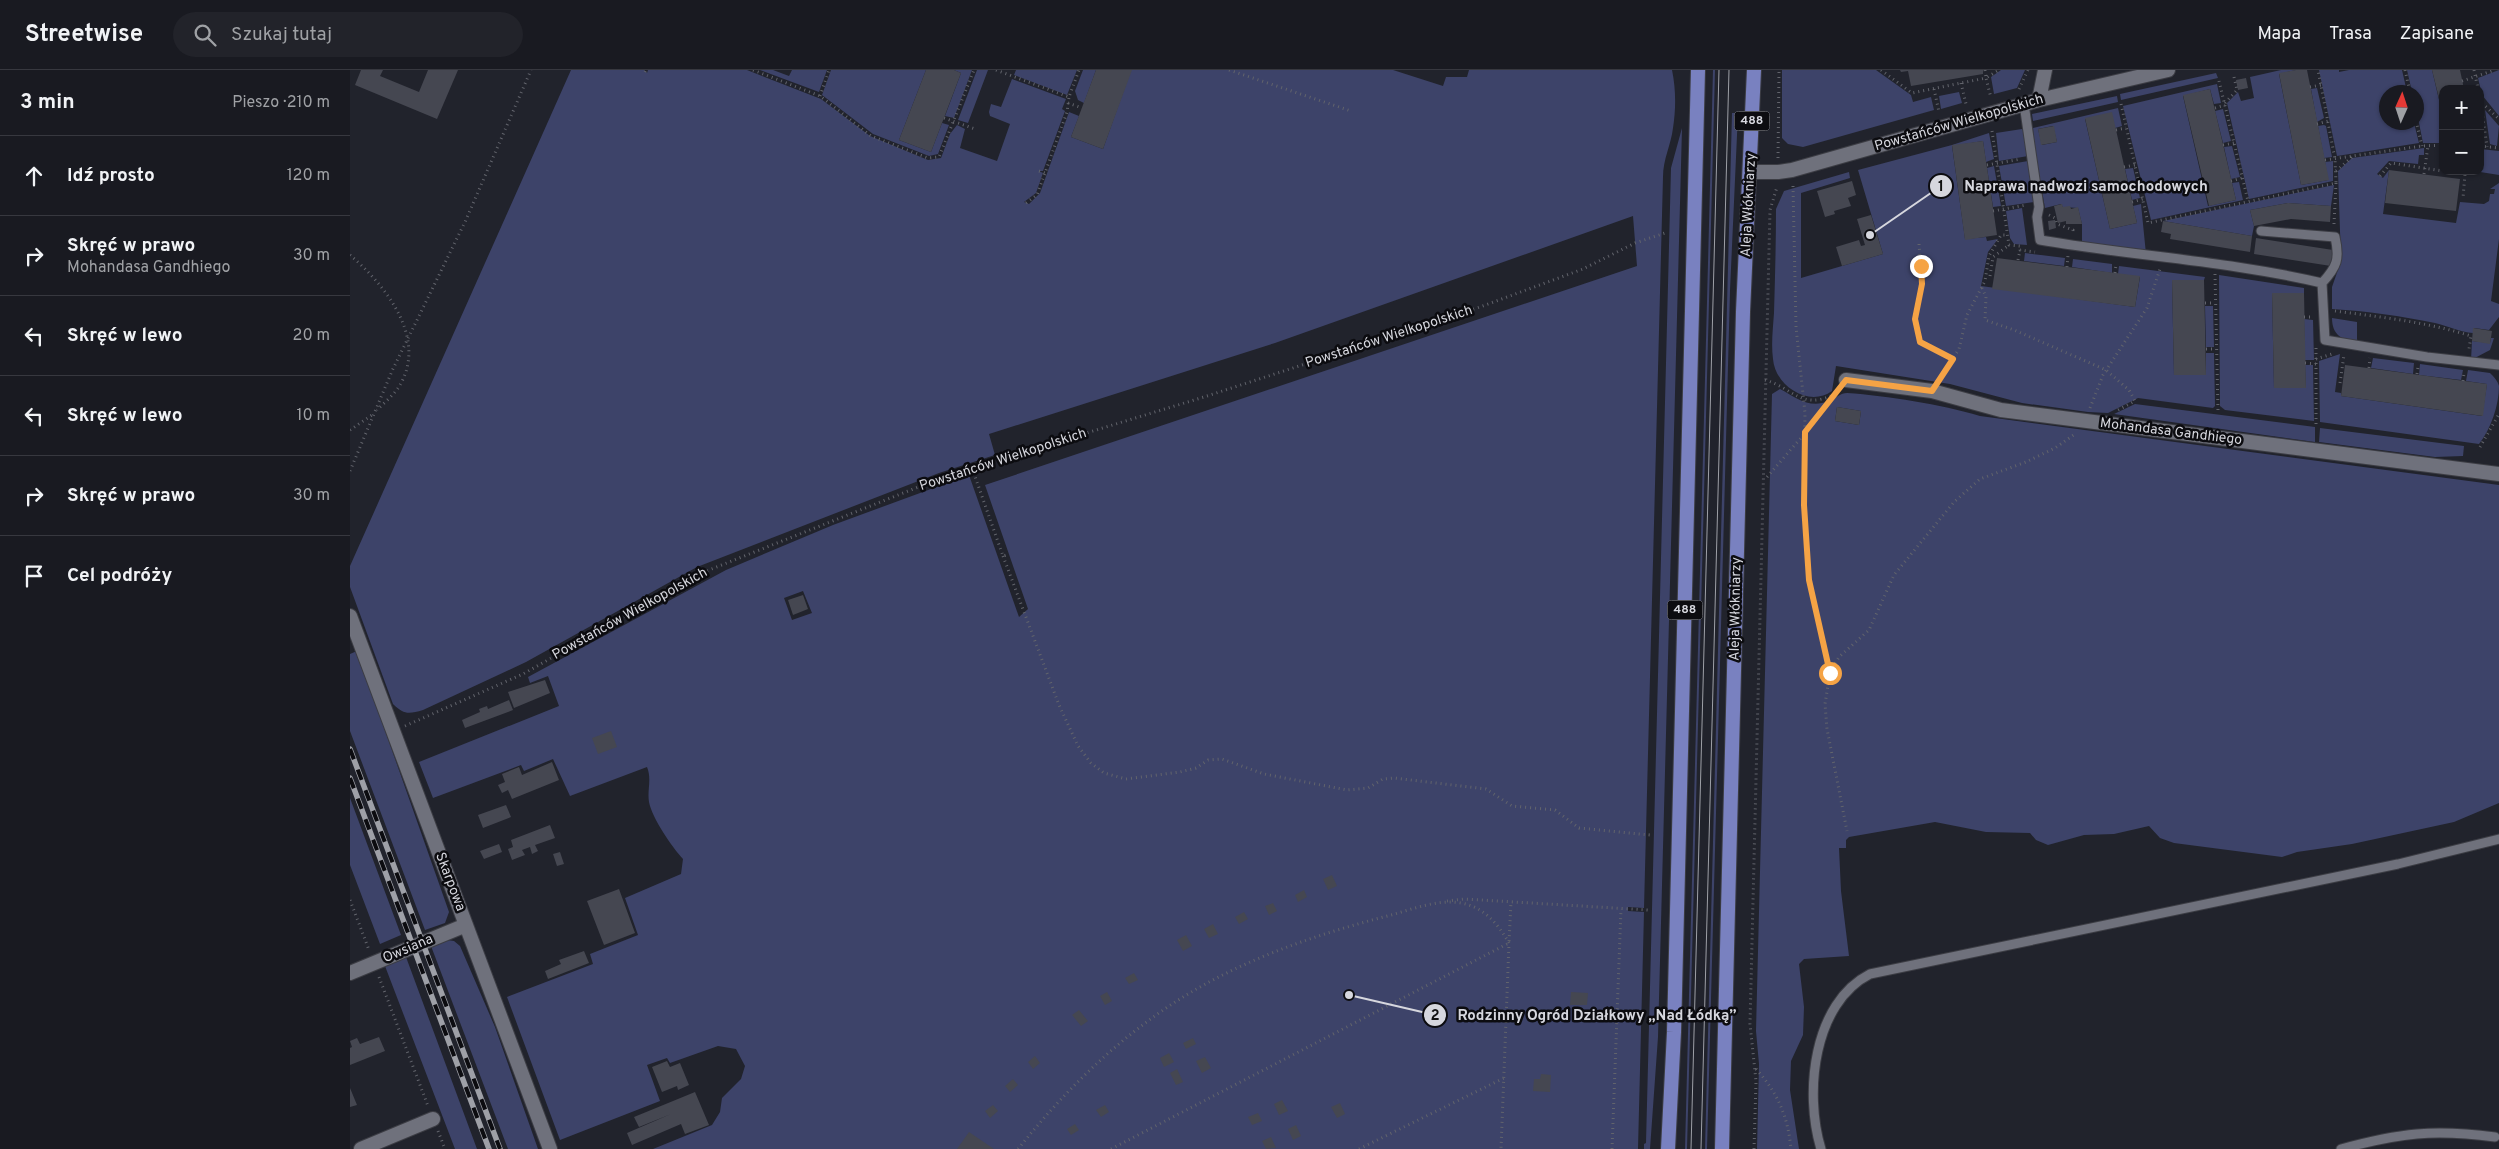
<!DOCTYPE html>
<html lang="pl">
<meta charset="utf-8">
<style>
:root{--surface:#191a21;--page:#22232a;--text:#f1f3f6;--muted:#9fa1a5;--line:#37383f}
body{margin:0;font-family:Overpass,sans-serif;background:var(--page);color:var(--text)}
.controls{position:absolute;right:15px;top:15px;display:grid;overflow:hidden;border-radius:10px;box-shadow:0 1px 4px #0004}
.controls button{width:45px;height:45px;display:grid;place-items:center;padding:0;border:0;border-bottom:1px solid var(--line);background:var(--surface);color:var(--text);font:25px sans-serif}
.compass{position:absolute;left:2029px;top:15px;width:45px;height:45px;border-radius:50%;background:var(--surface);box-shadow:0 1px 4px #0004;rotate:3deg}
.stop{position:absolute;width:15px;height:15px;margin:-11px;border:4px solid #f5a345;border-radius:50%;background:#fff}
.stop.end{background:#f5a345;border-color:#fff;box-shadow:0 1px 5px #0008}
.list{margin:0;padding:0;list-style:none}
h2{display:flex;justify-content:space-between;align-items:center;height:65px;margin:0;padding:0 20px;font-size:21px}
h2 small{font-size:16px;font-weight:400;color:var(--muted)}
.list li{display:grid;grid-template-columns:32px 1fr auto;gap:15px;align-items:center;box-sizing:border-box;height:80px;padding:0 20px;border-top:1px solid var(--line)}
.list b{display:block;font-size:19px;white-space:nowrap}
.list p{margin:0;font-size:16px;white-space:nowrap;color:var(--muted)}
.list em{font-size:16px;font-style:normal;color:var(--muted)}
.icon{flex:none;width:28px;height:28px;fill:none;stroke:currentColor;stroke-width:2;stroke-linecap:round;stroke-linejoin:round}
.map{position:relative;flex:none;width:2149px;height:1079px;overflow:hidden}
header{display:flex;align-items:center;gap:30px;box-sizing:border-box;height:70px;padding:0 25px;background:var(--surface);border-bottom:1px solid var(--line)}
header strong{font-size:24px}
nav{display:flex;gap:28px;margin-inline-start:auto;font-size:18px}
.search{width:350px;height:45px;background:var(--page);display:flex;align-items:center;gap:12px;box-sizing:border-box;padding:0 18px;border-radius:28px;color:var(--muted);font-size:19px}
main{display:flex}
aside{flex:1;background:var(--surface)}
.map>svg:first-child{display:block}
.green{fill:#3d4369;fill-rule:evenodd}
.building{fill:#454751}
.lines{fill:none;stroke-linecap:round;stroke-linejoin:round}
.service-casing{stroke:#3c3d44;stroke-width:11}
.minor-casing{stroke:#3c3d44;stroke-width:16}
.primary-casing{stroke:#3c3d44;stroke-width:16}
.path{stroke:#62646c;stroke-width:3;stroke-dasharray:1 4;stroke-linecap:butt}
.service{stroke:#6f717c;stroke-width:9}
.minor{stroke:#6f717c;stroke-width:14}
.primary{stroke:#7981c0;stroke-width:14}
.tram{stroke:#9ea0a7;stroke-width:1}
.rail-casing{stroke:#9ea0a7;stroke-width:5.5}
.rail{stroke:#0c0c10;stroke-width:4;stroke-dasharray:11;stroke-linecap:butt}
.route{stroke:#f5a345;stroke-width:6}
.labels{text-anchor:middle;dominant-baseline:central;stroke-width:5;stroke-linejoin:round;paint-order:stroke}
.shield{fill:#0c0c10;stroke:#999aa0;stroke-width:1}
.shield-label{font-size:12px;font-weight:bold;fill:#d6d7de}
.street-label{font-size:14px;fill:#d6d7de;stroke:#0c0c10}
.leader{fill:none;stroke:#d6d7de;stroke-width:2}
.callout-dot{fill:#d6d7de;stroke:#0c0c10;stroke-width:2}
.mark-label{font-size:15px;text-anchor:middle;font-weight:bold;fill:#111}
.callout-label{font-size:15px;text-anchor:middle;font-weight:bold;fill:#d6d7de;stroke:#0c0c10;stroke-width:5;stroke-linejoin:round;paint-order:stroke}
</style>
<header>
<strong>Streetwise</strong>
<div class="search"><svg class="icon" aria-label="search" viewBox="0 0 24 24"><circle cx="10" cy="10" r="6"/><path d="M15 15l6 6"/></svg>Szukaj tutaj</div>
<nav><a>Mapa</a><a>Trasa</a><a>Zapisane</a></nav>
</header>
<main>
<aside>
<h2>3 min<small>Pieszo · 210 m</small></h2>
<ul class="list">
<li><svg class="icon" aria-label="ahead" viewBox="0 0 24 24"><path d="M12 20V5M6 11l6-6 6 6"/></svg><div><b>Idź prosto</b></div><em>120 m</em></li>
<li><svg class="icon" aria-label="right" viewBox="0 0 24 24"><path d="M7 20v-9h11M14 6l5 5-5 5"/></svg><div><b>Skręć w prawo</b><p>Mohandasa Gandhiego</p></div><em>30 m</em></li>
<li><svg class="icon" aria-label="left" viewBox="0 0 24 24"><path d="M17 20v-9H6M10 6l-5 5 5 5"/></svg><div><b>Skręć w lewo</b></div><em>20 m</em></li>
<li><svg class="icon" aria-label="left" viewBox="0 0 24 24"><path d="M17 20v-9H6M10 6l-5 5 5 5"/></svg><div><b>Skręć w lewo</b></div><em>10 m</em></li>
<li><svg class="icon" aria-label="right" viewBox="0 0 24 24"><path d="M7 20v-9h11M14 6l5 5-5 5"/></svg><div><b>Skręć w prawo</b></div><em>30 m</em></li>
<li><svg class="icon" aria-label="arrive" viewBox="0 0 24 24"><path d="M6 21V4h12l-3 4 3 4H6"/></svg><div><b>Cel podróży</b></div></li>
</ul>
</aside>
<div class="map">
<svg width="2149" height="1079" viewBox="0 0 2149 1079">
<rect width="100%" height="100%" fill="#21232c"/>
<path class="green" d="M221 0H294L297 3 298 0H397L471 29 520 66 578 90 591 88 600 64 607 55 615 59 610 78 647 91 660 54 640 46 639 42 641 34 651 37 662 9 716 29 712 39 715 41 693 101H689L693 103 686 123 674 132 679 134 690 123 719 42 729 46 721 67 753 79 781 0H1043L1093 16 1096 7H1117L1119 0H1322C1326 19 1326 39 1323 58 1321 75 1313 89 1313 107L1294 838 1278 837V841L1294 842 1288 1079H303L362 1055 370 1042 372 1028 391 1009 395 996 386 979 368 976 320 993 317 988 297 995 310 1031 210 1070 157 927 243 894 240 884 288 865 275 828 331 804 333 789C322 777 302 748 299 732 297 720 302 709 297 697L220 726 203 689 174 701 171 695 83 728 69 692 209 636 198 606 180 613 178 607 376 500 483 455 619 405 669 547 678 539 635 415 1287 196 1283 146 925 273 639 364 645 385 589 403 347 497 176 592 73 640C59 644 54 645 43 634L0 517V496ZM453 521 462 543 442 550 434 528Z
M410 0H423L439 6 442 0H477L469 22Z
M481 0H576L549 70 581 82 592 53 599 55 588 84 579 86 523 64 472 25Z
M604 0H622L604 48 595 46 611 3Z
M627 0H638L618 53 608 50Z
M666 0H727L717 25 664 5Z
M733 0H746L734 33 728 30 725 21Z
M1363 0H1365L1337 1079H1335Z
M1432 0H1526L1561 25 1563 32 1581 27 1584 40 1453 77 1438 74 1432 68Z
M1651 0H1675L1667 18 1644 24 1641 7Z
M1931 0H1946L1929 4 1951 115 1978 110 1975 92 1983 91V111L1899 129 1877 33 1888 22 1891 31 1904 28 1900 7Z
M1969 0H1989V2L1999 0H2052L2057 22H2036V52L2064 53 2069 73 1987 86Z
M2057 0H2082L2093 47V73H2073L2067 43 2066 22H2062Z
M2149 0V46L2132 25 2128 8Z
M1866 3 1868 8 1771 30 1770 24Z
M1867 14 1871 33 1864 34 1860 19 1833 26 1858 136 1886 130 1882 113 1889 112 1893 130 1801 150 1773 36Z
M1967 18 1974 48 1967 52 1961 19Z
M1609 22 1612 33 1591 39 1589 26Z
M1767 26 1768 32 1683 51 1682 44Z
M1768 38 1772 56 1765 58 1735 49 1760 159 1787 153 1783 136 1791 134 1796 184 1732 173V154L1728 138 1713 137 1711 134 1695 138 1684 77 1683 58ZM1703 56 1707 72 1692 75 1688 59Z
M1873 39 1881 71 1873 73 1865 41Z
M2135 40 2149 56 2147 76 2140 74Z
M1382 43H1388L1380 221 1357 1079H1355Z
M1974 55 1976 56 1982 87 1974 88 1968 56Z
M1332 58 1308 967 1300 1079H1294V1074L1296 1073 1321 98Z
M1672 59 1674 61 1678 86 1649 91 1646 63Z
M1639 63 1644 89 1636 92 1633 71 1602 76 1615 169 1636 167 1637 171 1648 169 1638 182 1631 216 1785 237 1790 207 1768 204 1769 196 1855 207 1854 210 1822 211 1824 305H1856V283H1864L1865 336 1863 338 1788 328 1758 343 1738 342 1672 333 1600 314 1486 296 1482 321C1459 338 1425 316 1423 289 1421 274 1423 258 1424 243 1425 208 1426 174 1426 139L1434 121 1499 102 1500 108 1451 123V208L1533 184 1508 100 1602 75Z
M1882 76 1890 107 1881 109 1874 77Z
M2074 78V85H2069L2068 94 2039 91 2027 104 2033 108 2039 100 2033 144 2106 153 2110 132 2134 134 2139 131 2140 124H2144L2145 119H2140L2149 113V169L2141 231 2149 234V247L2139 260 2124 258 2123 263C2110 262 2098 256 2085 253 2051 246 2017 241 1982 239V217L1991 191 1988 101 2002 88Z
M2130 79 2149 81V105L2124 101H2130Z
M1678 91 1684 132 1656 136 1649 96Z
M1644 96 1651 136 1643 137 1637 98Z
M1783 98 1790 128 1782 130 1775 99Z
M1984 115 1981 136 1938 133 1900 140 1904 156 1902 166 1813 151Z
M1672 138 1677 175 1664 174 1660 168 1656 141Z
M1675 183 1715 188 1714 196 1674 191Z
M1723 189 1762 194V203L1722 197Z
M1869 205 1954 218V223L1922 224 1924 318H1956L1955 295H1963L1964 351 1875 340 1870 336Z
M1855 236H1863L1864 277H1856Z
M1982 248 2007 252V273C1992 270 1982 265 1982 248Z
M1954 249 1963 250 1964 290H1955Z
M2141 268H2144L2140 280 2121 290 2122 271 2140 273Z
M1990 284 1985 322 1991 323V326L2132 346 2137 314 2116 311 2118 300 2140 303C2143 306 2148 311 2149 316 2149 335 2141 359 2129 374L1970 352 1969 291Z
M2023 288 2064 293 2063 304 2021 298Z
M2070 294 2113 300 2111 310 2069 305Z
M1430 319C1447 328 1459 339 1479 331 1485 328 1491 323 1497 323 1538 326 1590 334 1630 346L2149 415V733L2104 752 2002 774 1947 782 1932 787 1824 773 1810 768 1799 756 1764 764 1734 765 1698 775 1686 770 1680 763 1636 762 1585 752 1499 767 1496 770V778H1489L1491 821 1499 886 1454 889 1449 894 1454 937 1453 965 1441 991 1440 1020 1449 1079H1407L1409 994 1406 961 1422 324ZM1487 337 1511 341 1509 355 1485 351Z
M1785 334 1965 357V372L1764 344Z
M1970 358 2114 376 2113 386 2085 387 1969 372Z
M7 581 99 842 95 853 75 860 0 661V584Z
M0 728 51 865 30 874 0 795Z
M97 870 104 871 110 876 145 957 188 1079H158L81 876Z
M56 887 127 1079H105L35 896Z"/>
<path class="building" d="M11 0H33L30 6 69 22 78 0H108L87 49 5 15Z
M576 0H604L611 3 581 82 549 70Z
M746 0H782L753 79 721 67Z
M1550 0H1633V4L1561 16 1558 1 1551 2Z
M1946 0H1957L1979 110 1951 115 1929 3Z
M2082 0H2110L2114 19H2093V44Z
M1896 8 1898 18 1888 20 1886 10Z
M1860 19 1886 130 1859 136 1833 25Z
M1762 42 1787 153 1760 159 1735 48Z
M1704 56 1707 72 1691 75 1688 59Z
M1633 71 1647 165 1615 170 1602 75Z
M2039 100 2110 109 2106 141 2035 133Z
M1502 111 1506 125 1498 128 1501 136 1484 141 1485 144 1475 147 1467 121Z
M1938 133 1981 136 1980 152 1941 149 1904 156 1900 140Z
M1712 134 1713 137 1720 136 1721 139 1728 137 1732 154H1716V151L1708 153 1704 136Z
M1521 145 1533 184 1492 196 1486 177 1509 170 1511 176 1515 175 1507 149Z
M1705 150 1706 158 1699 160 1698 151Z
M1813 151 1902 166 1900 182 1820 169 1821 164 1811 162Z
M1906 168 1983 180 1981 196 1904 184Z
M1647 188 1790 206 1785 237 1642 219Z
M1822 210H1854L1856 305H1824Z
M1922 223H1954L1956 318H1924Z
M2123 258 2142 261 2140 274 2122 271Z
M1995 295 2137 314 2133 346 1991 326Z
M1487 337 1511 341 1509 355 1485 351Z
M453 525 458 539 443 545 438 530Z
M195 610 200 623 164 638 158 622Z
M159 630 163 640 115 658 112 650 130 642 129 639 137 636 138 639Z
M261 661 267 677 248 684 242 668Z
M202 692 209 710 162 729 158 720 152 723 148 715 155 712 152 704 169 697 172 705Z
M156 735 161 747 133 758 128 745Z
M200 755 205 768 185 775 188 781 182 784 180 777 172 780 175 785 162 790 158 779 163 777 161 770Z
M149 774 152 782 134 789 130 781Z
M210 782 214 794 207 796 203 784Z
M982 805 987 816 978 820 973 809Z
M269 819 285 863 254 875 237 831Z
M954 820 957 827 948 832 945 825Z
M923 833 927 841 919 845 915 836Z
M894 842 898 849 889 854 885 847Z
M863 854 868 864 859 868 854 859Z
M836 865 842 876 833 881 827 870Z
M234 881 239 893 198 909 195 901 211 894 209 890Z
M784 903 788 910 779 914 775 908Z
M757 922 762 931 755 935 750 926Z
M1221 922 1238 923 1237 935H1220Z
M729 940 738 951 731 956 722 945Z
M29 967 35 981 0 995V978L2 977 0 971 7 968 10 974Z
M843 968 846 974 836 979 833 973Z
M819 983 824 992 814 997 810 988Z
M685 986 690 993 683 999 678 992Z
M855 987 861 998 852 1003 846 991Z
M317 991 320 997 330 993 339 1015 328 1020 327 1016 312 1022 302 997Z
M827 999 833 1012 826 1015 820 1003Z
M1191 1004 1201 1005 1200 1022 1183 1021 1184 1009H1190Z
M663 1009 668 1015 660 1022 655 1016Z
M0 1018 7 1035 0 1037Z
M345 1022 359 1055 335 1064 331 1054 282 1075 277 1063 321 1044 289 1057 284 1047Z
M932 1030 938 1041 929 1045 924 1034Z
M990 1033 995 1044 987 1048 981 1037Z
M643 1035 648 1041 640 1048 635 1041Z
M755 1035 759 1042 751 1047 746 1040Z
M908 1043 912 1051 902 1055 898 1047Z
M725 1054 729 1060 721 1065 717 1059Z
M946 1055 951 1066 943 1070 938 1059Z
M619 1062 644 1079H607Z
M921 1067 926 1078 916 1079 912 1071Z"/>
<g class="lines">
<defs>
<path id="service" d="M1674 34 1689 137 1687 147 1690 170C1783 186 1879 191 1972 213L1975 270 2077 287 2149 295
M1911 161 1985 167C1990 189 1987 197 1972 213
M1471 1079C1454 1023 1463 933 1520 904L2048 794 2149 769
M1991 1079C2050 1063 2083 1059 2145 1067"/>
<path id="minor" d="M1689 30 1695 0
M1401 102H1428L1442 100 1689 30 1818 0
M1496 310 1582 321 1651 340 2149 404
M0 546 200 1079
M0 903 116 855
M11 1079 83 1049"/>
<path id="primary" d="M1318 1079 1324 962 1348 0
M1372 1079 1393 242 1404 0"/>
</defs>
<use href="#service" class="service-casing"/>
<use href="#minor" class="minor-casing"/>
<use href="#primary" class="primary-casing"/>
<path class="path" d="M403 0 470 26 521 66 578 88 589 87 624 0
M646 0 719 27 729 0
M879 0 1001 41
M1531 0 1562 23 1636 8 1641 28
M1635 0 1636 8 1649 0
M2055 0 2060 22
M2124 0 2128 19
M295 2 296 0
M1869 11 1898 131
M2112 11 2145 0
M1611 13 1616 34
M1960 17 1971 15
M1584 19 1589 42
M1669 19 1678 0
M470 26 479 0
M2130 27 2137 77
M718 33 732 38
M1875 33 1887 20 1884 7
M2132 33 2149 49
M1771 34 1798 153 1986 113 1985 89 1968 0
M1865 38 1875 35
M594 48 625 59
M2066 51 2072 76
M1967 54 1978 51
M1766 60 1776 58
M1642 61 1659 175 1670 176V180L1685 182
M1873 75 1884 73
M2130 76 2149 78
M1428 88 1429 0
M1975 90 2072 76 2093 75
M1637 95 1671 89
M1774 97 1785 95
M689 101 695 103
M1986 101 2002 87
M2096 101 2115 104 2113 128
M2074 104 2078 76
M2030 106 2041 93 2093 101
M1881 111 1892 108
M1443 116 1446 257 1455 343 1454 435 1459 510 1480 603 1475 634 1477 659 1497 761
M1782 132 1793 129
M676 133 687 125 717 42 719 27
M1643 141 1676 135
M1699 145 1705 148 1707 154 1723 160 1722 164
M1984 154 1986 113
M1569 174 1572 214 1565 249 1570 272 1603 289
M0 185C34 214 78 267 50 315 45 324 34 333 27 340
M1668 190 1670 180
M1717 197 1718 185
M1765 203 1766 194
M1865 204 1868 341
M1640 206 1643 187 1659 175
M1632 218 1636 227 1635 250 1664 260 1756 300 1779 320 1785 331 1768 340
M1855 233H1865
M1985 241C2030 247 2077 252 2121 266L2119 279
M1954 247H1961
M1966 278V355
M1856 279H1866
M1966 289 1982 284
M1955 293 1966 294
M2019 298 2020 288
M2067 304 2068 297
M1590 308 1609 279 1617 245 1635 211 1639 186 1651 165H1657
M1415 310C1443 318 1451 340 1483 325
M2113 311 2114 303
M1990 313 1994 285
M1740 338 1753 305 1797 238 1810 199
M0 360 22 345
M2130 377 2149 344
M622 398 653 486 659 484
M0 401 42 301 115 152 181 0
M1417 407 1450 369 1483 325
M653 486 709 635 728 676 741 693 754 703 776 709 830 702 846 698 858 690 872 689 914 704 997 720 1018 718 1033 709 1044 708 1136 719 1162 736 1205 740 1229 758 1300 765
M1480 602 1489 587 1519 560 1544 505 1604 432 1630 409 1676 392 1705 378 1725 364
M55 656 173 604 354 502 596 406 854 327 1130 237 1233 199 1285 173 1315 163
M0 830 19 880
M1097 831 1114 829 1298 840
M29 907 78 1036
M1406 999C1428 1023 1438 1047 1441 1079
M88 1061 95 1079
M668 1079C709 1028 755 981 809 943 878 894 960 866 1041 845 1063 839 1088 829 1111 833 1134 837 1148 854 1159 873L1151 1079
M761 1079 1159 873 1161 832
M1009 1079 1154 1008
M1262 1079 1271 839
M1404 1079 1406 1011 1400 954 1420 140 1427 117"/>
<use href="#service" class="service"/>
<use href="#minor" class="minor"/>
<use href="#primary" class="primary"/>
<path class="tram" d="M1341 1079 1369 0
M1351 1079 1379 0"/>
<defs>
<path id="rail" d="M0 679 150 1079
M0 708 139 1079"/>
</defs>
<use href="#rail" class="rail-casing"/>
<use href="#rail" class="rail"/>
</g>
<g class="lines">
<path class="route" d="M1480 603 1459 510 1454 435 1455 362 1496 310 1582 321 1603 289 1570 272 1565 249 1572 214 1571 196"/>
</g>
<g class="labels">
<g class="shield">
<rect x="1384.5" y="41.5" width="35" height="19" rx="4"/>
<rect x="1317.5" y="530.5" width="35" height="19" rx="4"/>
</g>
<g class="shield-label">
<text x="1402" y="51">488</text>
<text x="1335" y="540">488</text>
</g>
<g class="street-label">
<text transform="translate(1609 53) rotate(-16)">Powstańców Wielkopolskich</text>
<text transform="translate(1399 135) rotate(-87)">Aleja Włókniarzy</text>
<text transform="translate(1039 267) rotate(-18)">Powstańców Wielkopolskich</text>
<text transform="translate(1821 362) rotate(7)">Mohandasa Gandhiego</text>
<text transform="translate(653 390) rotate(-18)">Powstańców Wielkopolskich</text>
<text transform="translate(1386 539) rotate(-89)">Aleja Włókniarzy</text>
<text transform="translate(280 544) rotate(-29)">Powstańców Wielkopolskich</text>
<text transform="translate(100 812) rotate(69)">Skarpowa</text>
<text transform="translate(58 879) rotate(-23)">Owsiana</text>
</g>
</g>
<path class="leader" d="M1520 165L1591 116M999 925L1085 945"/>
<g class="callout-dot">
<circle cx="1520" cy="165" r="5"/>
<circle cx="999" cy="925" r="5"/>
<circle cx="1591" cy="116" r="12"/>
<circle cx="1085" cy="945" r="12"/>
</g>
<g class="mark-label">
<text x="1591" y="121">1</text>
<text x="1085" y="950">2</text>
</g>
<g class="callout-label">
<text x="1736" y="121">Naprawa nadwozi samochodowych</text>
<text x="1247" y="950">Rodzinny Ogród Działkowy „Nad Łódką”</text>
</g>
</svg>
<div class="controls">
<button>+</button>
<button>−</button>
</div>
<svg class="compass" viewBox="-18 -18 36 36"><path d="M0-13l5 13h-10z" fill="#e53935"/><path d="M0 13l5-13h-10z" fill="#9fa1a5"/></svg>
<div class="stop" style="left:1480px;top:603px"></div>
<div class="stop end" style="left:1571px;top:196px"></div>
</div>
</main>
